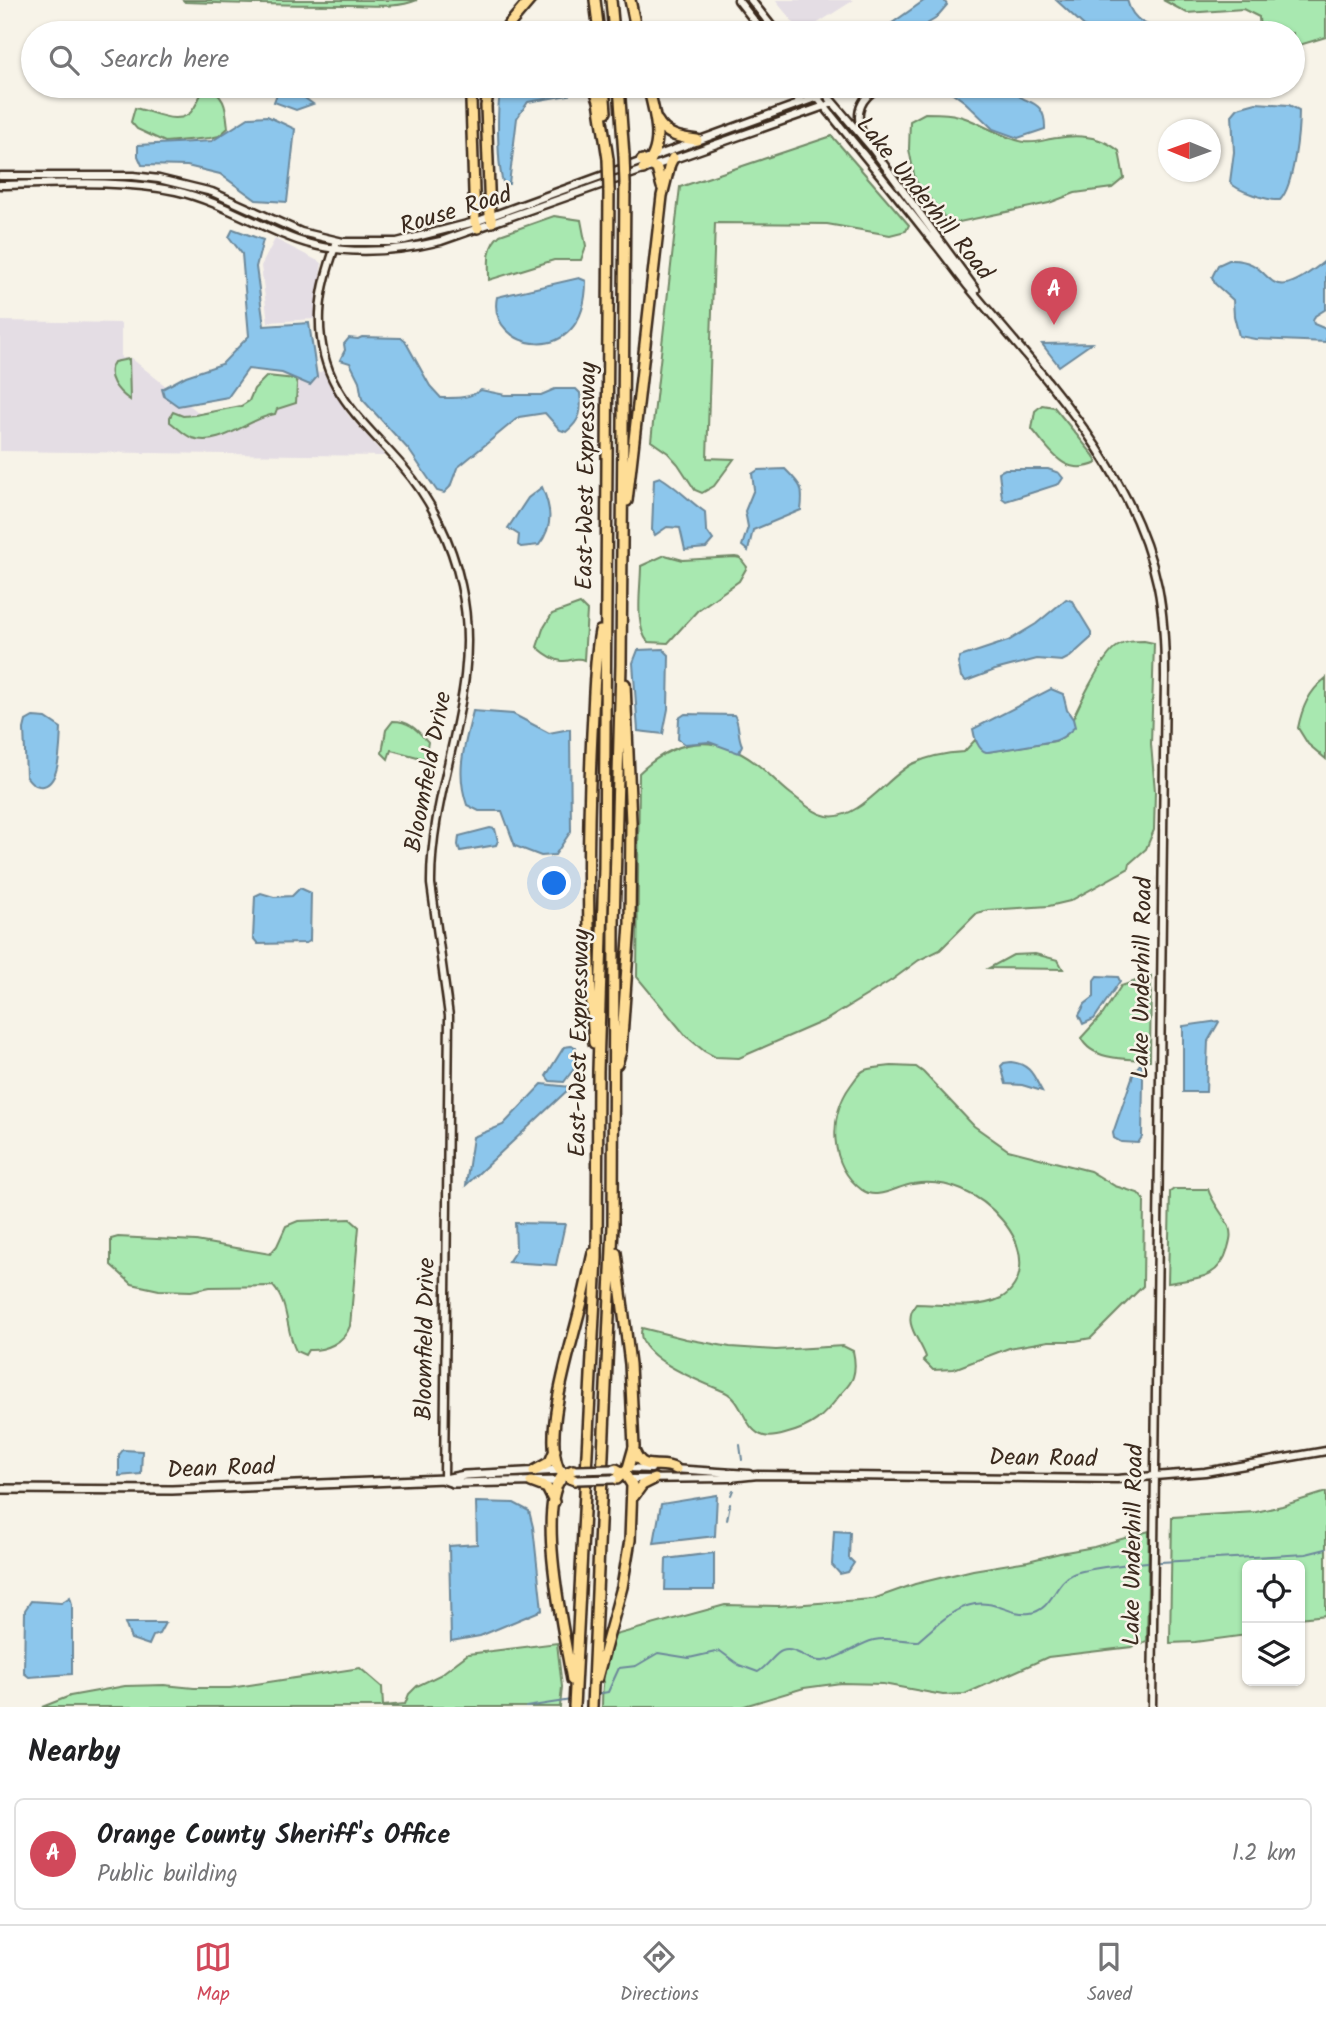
<!DOCTYPE html>
<style>
:root{--surface:#fff;--page:#f2f2f2;--text:#202124;--muted:#757577;--line:#e0e0e0;--accent:#d1495b}
body{margin:0;font-family:Kalam,sans-serif;background:var(--page);color:var(--text)}
.controls{position:absolute;right:21px;bottom:21px;display:grid;overflow:hidden;border-radius:10px;box-shadow:0 2px 5px #0004}
.controls button{width:63px;height:63px;display:grid;place-items:center;padding:0;border:0;border-bottom:2px solid var(--line);background:var(--surface);color:var(--text);font:35px sans-serif}
.compass{position:absolute;left:1158px;top:119px;width:63px;height:63px;border-radius:50%;background:var(--surface);box-shadow:0 2px 5px #0004;rotate:271deg}
.you{position:absolute;left:555px;top:884px;width:24px;height:24px;margin:-18px;border:5px solid #fff;border-radius:50%;background:#1a73e8;box-shadow:0 0 0 10px #1a73e833}
.badge{display:grid;place-items:center;width:46px;height:46px;border-radius:50%;background:var(--accent);color:#fff;font-size:23px;font-weight:700}
.pin{position:absolute;translate:-50% -58px;filter:drop-shadow(0 2px 4px #0008)}
.pin::after{content:'';position:absolute;top:37px;width:24px;height:21px;background:inherit;clip-path:polygon(0 0,100% 0,50% 100%)}
.list{margin:0;padding:0;list-style:none}
h2{display:flex;justify-content:space-between;align-items:center;height:91px;margin:0;padding:0 28px;font-size:30px}
h2 small{font-size:23px;font-weight:400;color:var(--muted)}
.list li{display:grid;grid-template-columns:46px 1fr auto;gap:21px;align-items:center;box-sizing:border-box;height:112px;margin:0 14px 14px;padding:0 14px;border:2px solid var(--line);border-radius:10px}
.list b{display:block;font-size:26px;white-space:nowrap}
.list p{margin:0;font-size:23px;white-space:nowrap;color:var(--muted)}
.list em{font-size:23px;font-style:normal;color:var(--muted)}
.icon{flex:none;width:38px;height:38px;fill:none;stroke:currentColor;stroke-width:2;stroke-linecap:round;stroke-linejoin:round}
.map{position:relative;flex:none;width:1326px;height:1707px;overflow:hidden}
.search{position:absolute;background:var(--surface);box-shadow:0 2px 5px #0004;left:21px;right:21px;top:21px;height:77px;display:flex;align-items:center;gap:18px;box-sizing:border-box;padding:0 24px;border-radius:38px;color:var(--muted);font-size:26px}
.sheet{height:217px;background:var(--surface)}
nav{display:flex;justify-content:space-around;align-items:center;box-sizing:border-box;height:98px;border-top:2px solid var(--line);background:var(--surface);font-size:19px;color:var(--muted)}
nav a{display:grid;justify-items:center;gap:4px}
nav .on{color:var(--accent)}
.map>svg:first-child{display:block}
.built{fill:#e4dde4}
.green{fill:#a8e8b0;stroke:#728967;stroke-width:2}
.water{fill:#8cc6ec;stroke:#6c889a;stroke-width:2}
.lines{fill:none;stroke-linecap:round;stroke-linejoin:round}
.stream{stroke:#6c889a;stroke-width:2}
.tertiary-casing{stroke:#3b2a1e;stroke-width:11}
.secondary-casing{stroke:#3b2a1e;stroke-width:12}
.motorway-casing{stroke:#3b2a1e;stroke-width:14}
.tertiary{stroke:#f7f3e8;stroke-width:6}
.secondary{stroke:#f7f3e8;stroke-width:7}
.motorway{stroke:#fedd96;stroke-width:9}
.secondary-bridge-casing{stroke:#3b2a1e;stroke-width:12;stroke-linecap:butt}
.motorway-bridge-casing{stroke:#3b2a1e;stroke-width:14;stroke-linecap:butt}
.secondary-bridge{stroke:#f7f3e8;stroke-width:7}
.motorway-bridge{stroke:#fedd96;stroke-width:9}
.labels{text-anchor:middle;dominant-baseline:central;stroke-width:5;stroke-linejoin:round;paint-order:stroke}
.street-label{font-size:24px;fill:#3b2a1e;stroke:#f7f3e8}
</style>
<div class="map">
<svg width="1326" height="1707" viewBox="0 0 1326 1707">
<rect width="100%" height="100%" fill="#f7f3e8"/>
<filter id="ink" filterUnits="userSpaceOnUse"><feTurbulence type="fractalNoise" baseFrequency=".0143" numOctaves="2"/><feDisplacementMap in="SourceGraphic" scale="14" xChannelSelector="R" yChannelSelector="G"/><feConvolveMatrix kernelMatrix="1 2 1 2 8 2 1 2 1" color-interpolation-filters="sRGB"/></filter>
<g filter="url(#ink)">
<path class="built" d="M775 0H854L802 33Z
M275 239 322 263 314 319 268 322 261 266Z
M0 321 121 323V358H131L203 416 261 403 290 382 323 371 330 386 349 416 385 456 0 451Z"/>
<path class="green" d="M183 0H417C396 9 370 5 348 5 294 5 240 4 185 2Z
M1163 0H1326V37L1293 47V33H1260L1259 17 1243 9 1187 13Z
M205 88C226 93 226 110 228 128L219 136 210 138 165 142 137 129 131 122 135 108C152 111 182 129 194 108 198 102 200 94 205 88Z
M925 113C939 113 954 113 968 119 987 127 1004 138 1024 142 1036 144 1046 139 1057 138 1079 134 1101 136 1119 151L1124 178 1112 188 1075 193 1049 203 950 224 915 180 909 149 910 121Z
M832 136 909 225 906 231 890 235 827 224 715 223 707 458 734 459 714 486 702 493 695 490 678 464 668 453 651 441 680 187Z
M554 216 581 220 586 246 581 260H554L489 280C489 264 486 246 500 235Z
M129 359 130 400C118 392 104 376 114 362Z
M267 376 295 379 297 384 296 403 277 409 275 414C248 418 221 448 192 438 184 435 177 427 170 422V417L173 412 183 416 195 415 241 406 249 401 254 389Z
M1042 405 1054 407 1094 456 1097 463C1064 478 1051 451 1032 429L1035 411Z
M665 555 683 560 735 557 740 558 747 567 739 581 698 610 668 643 648 642C634 626 641 587 641 566Z
M580 604 587 611 584 660C575 656 571 662 562 661 553 660 544 653 537 647L543 629 552 614Z
M1144 641 1154 643 1151 744 1155 791 1154 830 1146 849 1130 863 1129 868 1070 901 1049 906 989 910 977 913 940 950 919 960 892 980 826 1020 739 1058 715 1057 704 1051 686 1036 637 977 639 773C674 740 713 732 754 762 767 771 778 784 791 794 802 802 813 813 827 816 859 821 886 778 912 764 929 756 945 753 964 752L975 740 983 750 987 752 1055 741 1066 735C1074 715 1101 656 1118 646 1126 641 1135 641 1144 641Z
M1326 678V759L1308 744 1298 728C1302 708 1309 691 1326 678Z
M393 721C410 721 417 730 428 742L425 759 391 750 388 759 382 753 386 730Z
M1035 954 1058 960 1063 969 989 968 1013 955Z
M1151 976 1150 1060C1129 1059 1092 1061 1081 1038L1103 1014 1121 986Z
M892 1066 916 1067 923 1072 974 1126 1008 1150 1090 1171 1115 1186 1138 1193 1144 1200 1143 1286 1091 1338 1075 1341H1049L1009 1348 954 1369 933 1370 923 1360 926 1357C920 1339 901 1323 916 1304 942 1304 977 1310 1001 1298 1012 1292 1019 1280 1020 1268 1022 1249 1014 1234 1002 1220 981 1194 946 1178 913 1184 897 1186 877 1201 862 1190 829 1165 828 1116 851 1085 855 1080 859 1072 865 1070 873 1067 884 1067 892 1066Z
M1174 1189H1208C1213 1205 1224 1214 1229 1227 1232 1235 1230 1240 1228 1248 1219 1280 1197 1278 1168 1283L1170 1192Z
M350 1219 359 1227 350 1326C344 1343 325 1351 308 1350L305 1355 296 1351C285 1330 290 1305 273 1286L210 1287 191 1291 159 1290 132 1284 111 1265V1239L118 1237 196 1241 270 1254 277 1246 286 1226 298 1221Z
M642 1328 686 1339 730 1347 776 1350 843 1346 853 1351C855 1360 856 1368 853 1377 851 1384 845 1389 840 1395 823 1417 813 1427 785 1434 778 1436 771 1438 764 1436 744 1431 744 1401 725 1392 705 1383 632 1357 642 1328Z
M1326 1492V1615L1300 1618V1565H1247V1635L1195 1642 1170 1643 1172 1517 1256 1512 1282 1506Z
M1149 1531 1147 1641 1132 1647 1048 1657 965 1694 943 1695 883 1684 841 1683 804 1688 741 1707H602C602 1684 606 1656 615 1635L725 1605 778 1606 873 1599 915 1584 973 1570 1028 1561 1060 1553 1094 1547Z
M557 1643 562 1687 560 1707H42L70 1696 125 1686 164 1685 194 1688H230L360 1668 382 1687 383 1706 405 1704 409 1694 417 1686 440 1675 468 1654Z"/>
<path class="water" d="M925 0H944L947 5 935 19 912 33H872L885 28Z
M1056 0H1127C1135 31 1161 26 1183 33H1092Z
M280 86H300L302 96 313 104 296 110 274 102Z
M502 86H571L569 95 528 102 517 118 509 184H504C497 171 496 100 502 86Z
M950 86H1014C1016 107 1046 93 1045 129L1018 138 993 129 965 102 949 90Z
M1256 103 1289 105 1299 110C1299 131 1294 186 1280 200 1269 201 1236 191 1230 182L1234 152 1232 115 1238 108Z
M267 116 295 129 287 202 256 200 220 174 187 166 142 165 138 156V145L212 141 250 117Z
M233 229 263 240 256 267 264 326 309 323 317 377 310 385 282 373 248 369 228 397 178 406 164 396 162 389 186 376 222 364 249 336 242 254 229 237Z
M1229 260C1280 258 1258 316 1326 260V309L1315 316 1313 321 1314 324 1326 329V342L1255 339 1239 336 1234 316 1233 300 1215 284 1212 277 1218 265Z
M579 278 586 281C586 373 486 350 497 297Z
M362 337 401 338 405 341 430 386 441 398C456 398 468 399 481 390L505 395H541L555 389H576L580 393C582 411 581 420 566 432L560 430 545 413 519 417 457 468 450 487 444 493 437 491 409 450 362 399 359 381 350 363 340 360 345 350 344 344 349 338 358 339Z
M1092 343 1059 366 1042 344Z
M785 469C801 485 804 487 801 510L753 530 748 551 742 546 748 527 745 511 754 489 752 474 758 470Z
M1005 469H1048L1059 473 1063 478 1059 484 1006 501 1002 498 999 472Z
M660 477C677 487 689 501 705 512L706 530 713 540 706 548 685 550 680 528 667 527 655 535 652 530 654 479Z
M542 487C551 508 554 525 539 545L521 547 518 545 519 535 508 528 528 498Z
M1066 599 1072 601 1091 632V638L1070 657 1062 661 1037 659 995 670 966 681 961 677 958 662 960 657 1008 641 1036 624Z
M663 649 669 655 668 709 663 734 638 731 633 663 638 650Z
M1051 689 1063 694 1067 710 1073 719 1075 727C1069 732 1064 738 1057 740 1052 742 990 752 986 752 978 750 974 736 973 729Z
M473 711 513 714 549 733 570 729 571 831 555 855 541 856 515 846 502 811H479L467 805C455 770 465 745 473 711Z
M685 714 734 715C740 723 737 735 742 745L739 753 709 742 685 744 678 739 679 718Z
M33 717 46 718 61 728C60 743 61 789 39 786 33 785 30 781 26 776L24 729 26 721Z
M490 828 495 829 498 841 496 845 460 851 458 845 459 836Z
M300 888 311 893 310 941 306 943 258 944 253 938 255 896 261 893 274 897 292 896Z
M1097 976 1118 977 1120 981 1094 1019 1083 1024 1079 1015 1085 1004 1094 997V980Z
M1218 1021 1219 1022 1208 1041 1206 1092H1183V1026Z
M571 1046 576 1047V1066L564 1082 550 1081 546 1076 564 1047Z
M1011 1062C1031 1064 1034 1077 1042 1091L1022 1085 1006 1084 1001 1066 1004 1063Z
M1141 1063 1143 1079 1142 1137 1138 1143 1121 1142 1114 1138 1113 1133 1134 1072Z
M542 1084 571 1087 466 1185 473 1137 503 1125Z
M515 1223 565 1224 556 1265 508 1262 516 1250Z
M123 1450 142 1451 141 1474 119 1476V1455Z
M717 1495 715 1536 654 1543 661 1504Z
M476 1502 514 1503 529 1511 533 1527 542 1610 480 1636 451 1641 449 1546 477 1544Z
M834 1531 850 1532 849 1558 854 1563 848 1572 840 1574 832 1565Z
M714 1553V1590H665L666 1559Z
M70 1597 72 1604V1674L29 1677 24 1673 25 1610 31 1601 61 1603Z
M125 1623H165L159 1634 153 1636 149 1645 131 1639Z"/>
<g class="lines">
<path class="stream" d="M740 1445 742 1460
M731 1495 733 1490
M727 1520 730 1504
M1160 1562 1306 1554 1326 1549
M597 1694 608 1692 619 1668 636 1666 658 1653 689 1658 720 1651 739 1665 758 1672C768 1666 775 1653 782 1651 797 1646 808 1663 823 1661 841 1659 857 1644 874 1640 887 1637 905 1641 918 1641 937 1625 961 1599 988 1604 1002 1606 1014 1615 1030 1613 1053 1610 1054 1582 1073 1574 1086 1568 1130 1564 1148 1562
M526 1707 571 1700"/>
<defs>
<path id="tertiary" d="M738 0 764 33
M751 0 777 33
M808 86C848 136 889 185 928 235 942 251 954 269 967 285 1043 377 1133 467 1158 587 1164 617 1165 647 1165 677L1152 1707
M819 86 871 147 976 290
M797 103 803 93V86
M863 135C856 118 857 104 872 92
M0 176H133L159 179 212 192 301 232 343 242H397L475 222 826 94
M0 185C57 184 119 179 176 191 216 200 251 222 289 237 338 257 391 253 441 241L833 103
M337 241C329 264 321 288 320 313 317 387 360 417 403 467 431 499 452 543 461 585 485 691 430 780 431 884L449 1016 444 1479
M627 1468 651 1469
M673 1469 749 1474
M627 1479 730 1478 758 1475 1117 1479 1205 1472 1326 1451"/>
<path id="secondary" d="M444 1480 453 1483 561 1481
M0 1489 172 1490 444 1479 465 1475 562 1470"/>
<path id="motorway" d="M595 0 599 33
M611 0 614 33
M630 0 637 33
M502 33 530 0
M473 86 471 101 475 222 478 228
M489 86 486 106 490 216 492 222
M594 86 599 101 608 159
M604 86 606 112
M619 86 624 156
M657 120C666 136 681 138 697 140
M642 160 657 169 662 187
M643 169C667 148 654 112 648 86
M627 501 662 196 670 164 673 158
M594 1043C587 940 587 836 592 733 594 699 594 664 600 631
M617 1064 621 1051 630 924 631 822 625 684
M616 1253 630 1364 634 1447 628 1468 617 1479
M634 1450C643 1475 660 1459 676 1469
M534 1471 550 1462 555 1450
M575 1480C568 1478 561 1474 558 1467 544 1432 569 1353 578 1317 584 1296 588 1274 593 1253
M531 1482 547 1488 554 1502
M634 1496 642 1485 654 1479
M597 1678 622 1587 630 1540 632 1485 625 1474 616 1469
M572 1680C565 1637 537 1516 560 1479 563 1474 568 1472 573 1470
M574 1707 597 1258 598 1071 604 868 609 190
M592 1707 613 1226 614 924 621 665 625 184"/>
</defs>
<use href="#tertiary" class="tertiary-casing"/>
<use href="#secondary" class="secondary-casing"/>
<use href="#motorway" class="motorway-casing"/>
<use href="#tertiary" class="tertiary"/>
<use href="#secondary" class="secondary"/>
<use href="#motorway" class="motorway"/>
<defs>
<path id="secondary-bridge" d="M577 1470 613 1469
M577 1480 613 1479"/>
<path id="motorway-bridge" d="M624 156 625 184
M608 159 609 190"/>
</defs>
<use href="#secondary-bridge" class="secondary-bridge-casing"/>
<use href="#motorway-bridge" class="motorway-bridge-casing"/>
<use href="#secondary-bridge" class="secondary-bridge"/>
<use href="#motorway-bridge" class="motorway-bridge"/>
</g>
</g>
<g class="labels">
<g class="street-label">
<text transform="translate(924 199) rotate(51)">Lake Underhill Road</text>
<text transform="translate(456 211) rotate(-17)">Rouse Road</text>
<text transform="translate(587 476) rotate(-89)">East-West Expressway</text>
<text transform="translate(429 772) rotate(-79)">Bloomfield Drive</text>
<text transform="translate(1143 978) rotate(-89)">Lake Underhill Road</text>
<text transform="translate(580 1043) rotate(-89)">East-West Expressway</text>
<text transform="translate(426 1339) rotate(-89)">Bloomfield Drive</text>
<text transform="translate(1043 1459) rotate(1)">Dean Road</text>
<text transform="translate(221 1469) rotate(-2)">Dean Road</text>
<text transform="translate(1134 1545) rotate(-89)">Lake Underhill Road</text>
</g>
</g>
</svg>
<div class="controls">
<button><svg class="icon" aria-label="locate" viewBox="0 0 24 24"><circle cx="12" cy="12" r="6"/><path d="M12 2v4M12 18v4M2 12h4M18 12h4"/></svg></button>
<button><svg class="icon" aria-label="layers" viewBox="0 0 24 24"><path d="M12 4l9 5-9 5-9-5zM3 14l9 5 9-5"/></svg></button>
</div>
<svg class="compass" viewBox="-18 -18 36 36"><path d="M0-13l5 13h-10z" fill="#e53935"/><path d="M0 13l5-13h-10z" fill="#757577"/></svg>
<div class="you"></div>
<div class="pin badge" style="left:1054px;top:325px">A</div>
<div class="search"><svg class="icon" aria-label="search" viewBox="0 0 24 24"><circle cx="10" cy="10" r="6"/><path d="M15 15l6 6"/></svg>Search here</div>
</div>
<section class="sheet">
<h2>Nearby<small></small></h2>
<ul class="list">
<li><span class="badge">A</span><div><b>Orange County Sheriff's Office</b><p>Public building</p></div><em>1.2 km</em></li>
</ul>
</section>
<nav>
<a class="on"><svg class="icon" aria-label="map" viewBox="0 0 24 24"><path d="M3 6l6-2 6 2 6-2v14l-6 2-6-2-6 2zM9 4v14M15 6v14"/></svg>Map</a>
<a><svg class="icon" aria-label="directions" viewBox="0 0 24 24"><path d="M12 3l9 9-9 9-9-9zM9 14v-3h6M13 9l2 2-2 2"/></svg>Directions</a>
<a><svg class="icon" aria-label="saved" viewBox="0 0 24 24"><path d="M7 4h10v16l-5-4-5 4z"/></svg>Saved</a>
</nav>
